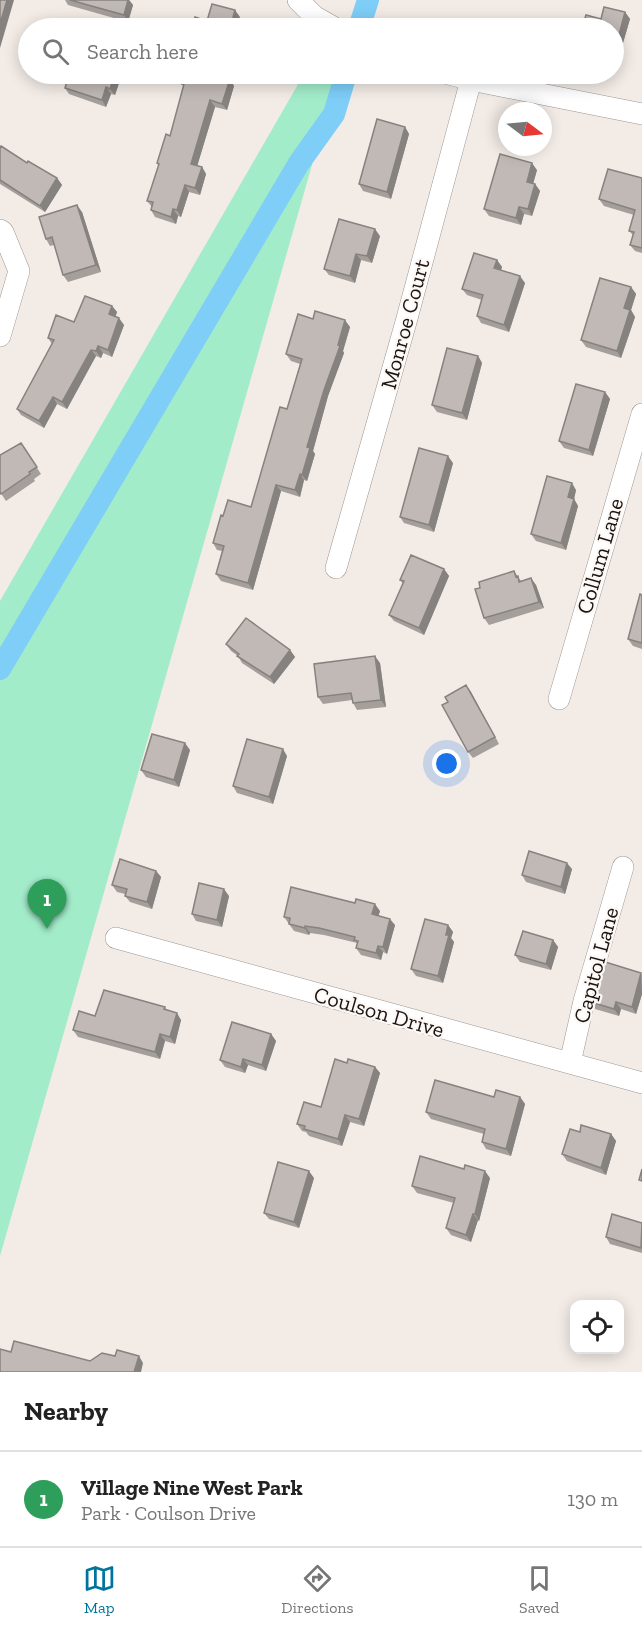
<!DOCTYPE html>
<meta charset="utf-8">
<style>
:root{--surface:#fff;--page:#f6f6f6;--text:#222;--muted:#767676;--line:#e0e0e0;--accent:#01749e}
body{margin:0;font-family:"Zilla Slab",serif;background:var(--page);color:var(--text)}
.controls{position:absolute;right:18px;bottom:18px;display:grid;overflow:hidden;border-radius:12px;box-shadow:0 3px 15px #0003}
.controls button{width:54px;height:54px;display:grid;place-items:center;padding:0;border:0;border-bottom:2px solid var(--line);background:var(--surface);color:var(--text);font:30px sans-serif}
.compass{position:absolute;left:498px;top:102px;width:54px;height:54px;border-radius:50%;background:var(--surface);box-shadow:0 3px 15px #0003;rotate:106deg}
.you{position:absolute;left:447px;top:764px;width:21px;height:21px;margin:-15px;border:4px solid #fff;border-radius:50%;background:#1a73e8;box-shadow:0 0 0 9px #1a73e833}
.badge{display:grid;place-items:center;width:39px;height:39px;border-radius:50%;background:var(--accent);color:#fff;font-size:20px;font-weight:700}
.pin{position:absolute;translate:-50% -50px;filter:drop-shadow(0 2px 3px #0008)}
.pin::after{content:'';position:absolute;top:32px;width:21px;height:18px;background:inherit;clip-path:polygon(0 0,100% 0,50% 100%)}
.list{margin:0;padding:0;list-style:none}
h2{display:flex;justify-content:space-between;align-items:center;height:78px;margin:0;padding:0 24px;font-size:26px}
h2 small{font-size:20px;font-weight:400;color:var(--muted)}
.list li{display:grid;grid-template-columns:39px 1fr auto;gap:18px;align-items:center;box-sizing:border-box;height:96px;padding:0 24px;border-top:2px solid var(--line)}
.list b{display:block;font-size:22px;white-space:nowrap}
.list p{margin:0;font-size:20px;white-space:nowrap;color:var(--muted)}
.list em{font-size:20px;font-style:normal;color:var(--muted)}
.icon{flex:none;width:33px;height:33px;fill:none;stroke:currentColor;stroke-width:2;stroke-linecap:round;stroke-linejoin:round}
.map{position:relative;flex:none;width:642px;height:1372px;overflow:hidden}
.search{position:absolute;background:var(--surface);box-shadow:0 3px 15px #0003;left:18px;right:18px;top:18px;height:66px;display:flex;align-items:center;gap:15px;box-sizing:border-box;padding:0 21px;border-radius:33px;color:var(--muted);font-size:22px}
.sheet{height:174px;background:var(--surface)}
nav{display:flex;justify-content:space-around;align-items:center;box-sizing:border-box;height:84px;border-top:2px solid var(--line);background:var(--surface);font-size:16px;color:var(--muted)}
nav a{display:grid;justify-items:center;gap:3px}
nav .on{color:var(--accent)}
.map>svg:first-child{display:block}
.green{fill:#a2ecca}
.lines{fill:none;stroke-linecap:round;stroke-linejoin:round}
.canal{stroke:#7ecef8;stroke-width:22}
.minor-casing{stroke:#9e9793;stroke-width:22}
.minor{stroke:#fff;stroke-width:21}
.wall{fill:#a59f9c}
.shaded-wall{fill:#86827f}
.building{fill:#c0b9b5;stroke:#86827f;stroke-width:1.5}
.labels{text-anchor:middle;dominant-baseline:central;stroke-width:4.5;stroke-linejoin:round;paint-order:stroke}
.street-label{font-size:22px;fill:#181514;stroke:#fef8f5}
</style>
<div class="map">
<svg width="642" height="1372" viewBox="0 0 642 1372">
<rect width="100%" height="100%" fill="#f2ebe6"/>
<path class="green" d="M304 74H338L0 1256V601Z"/>
<g class="lines">
<path class="canal" d="M359 28 368 0
M0 669 299 163 334 114 346 74"/>
<defs>
<path id="minor" d="M298 0 314 16 335 28
M449 74 471 80 642 114
M0 230 3 232 19 271 0 336
M336 568 406 322 471 80
M559 699 642 414
M116 938 642 1083
M570 1063 584 1001 623 867"/>
</defs>
<use href="#minor" class="minor-casing"/>
<use href="#minor" class="minor"/>
</g>
<path class="wall" d="M65 0H129L133 5 128 22 68 5Z
M625 12 630 19 618 60 614 59V28L601 19Z
M69 74H122L115 95 111 94 106 107 69 94 65 88Z
M185 74H224L223 77 234 86 227 110 215 107 197 166 202 167 206 174 200 195 189 192 181 217 178 216 176 224 155 217 151 210 152 207 147 201 159 166 157 163 170 136 184 87 182 84Z
M405 127 409 134 391 199 363 191 359 184Z
M0 148 57 178 62 185 45 212 0 184Z
M537 170 533 183 535 184 540 191 532 216 524 214 521 225 489 216 484 209Z
M642 178V253L635 251 630 245 633 235 629 231 634 215 604 206 599 199Z
M82 212 101 272 68 282 63 275 54 245 50 246 46 239Z
M380 236 372 263 361 260 355 283 329 275 324 269Z
M497 260 502 267 501 270 525 283 509 332 481 323 477 316 482 300 467 295 462 289Z
M631 287 636 294 631 310 635 317 621 358 586 347 581 340Z
M112 306 117 312 115 317 124 325 112 357 103 353 101 358 96 356 67 409 57 404 44 428 21 415 17 409 52 344 48 338 74 322Z
M313 319 350 327 343 351 344 353 328 396 313 451 315 454 307 481 304 480 300 497 281 491 253 590 221 581 216 574 222 551 217 550 213 543 223 516 251 507 287 409 300 364 291 361 286 354Z
M478 356 482 363 467 420 437 412 432 405Z
M605 392 610 399 593 456 564 448 559 441Z
M21 443 41 474 34 479 35 481 6 501 0 492Z
M453 463 434 532 404 523 400 517Z
M576 490 574 499 578 506 566 550 536 541 531 534Z
M444 569 449 576 424 635 394 621 389 615 403 584 400 580Z
M514 571 521 581 536 585 544 608 489 625 484 618 480 588Z
M642 595V649L633 646 628 639Z
M226 644 290 650 295 657 274 684 242 663 238 656 231 651Z
M380 663 386 707 357 710 353 703 352 700 323 704 318 697Z
M466 685 471 692 499 744 473 758 468 752 448 702Z
M190 750 179 787 146 777 141 770Z
M287 756 273 804 237 793 233 786Z
M572 869 565 894 526 882 522 875Z
M156 871 161 877 152 909 130 902 125 896V894L117 892 112 885Z
M229 896 222 927 196 921 192 914Z
M380 911 378 916 395 925 387 954 383 952 381 960 361 955 356 948 357 944V943L324 935 310 933 309 935 294 931 284 917Z
M448 925 453 932 451 938 454 942 443 983 416 976 411 969Z
M553 940 558 947 551 970 520 962 515 955Z
M642 974V994L636 1014 621 1009 619 1016 595 1009 591 1002Z
M165 1007 167 1010 181 1020 175 1044 165 1041 160 1059 78 1037 73 1030 95 1016Z
M271 1034 276 1041 266 1071 248 1065 245 1073 225 1067 220 1060Z
M347 1063 375 1067 380 1073 364 1126 350 1122 342 1146 309 1136 306 1132 302 1131 297 1124 321 1107Z
M494 1097H520L525 1104 511 1156 486 1149 482 1142 484 1134 431 1119 426 1112Z
M580 1132 611 1134 616 1141 606 1175 567 1161 562 1154Z
M314 1178 299 1228 269 1219 264 1213Z
M490 1178 479 1221 478 1220 471 1242 451 1235 446 1228 454 1203 417 1193 412 1186Z
M642 1223V1253L610 1244 606 1237Z"/>
<path class="shaded-wall" d="M7 0H14L0 48V24Z
M128 0H129L133 5 128 22 124 15Z
M235 10 240 17 237 24 233 17Z
M625 12 630 19 618 60 614 54Z
M115 74H122L115 95 110 89Z
M217 74H224L221 82 217 76Z
M230 79 234 86 227 110 222 104Z
M106 87 111 94 106 107 102 100Z
M210 100 215 107 196 170 191 164Z
M405 127 409 134 391 199 387 192Z
M532 163 537 170 532 188 527 182Z
M202 167 206 174 200 195 195 188Z
M57 178 62 185 45 212 40 206Z
M535 184 540 191 532 216 528 209Z
M185 185 189 192 181 217 177 210Z
M77 205 82 212 101 272 96 265Z
M519 207 524 214 521 225 516 218Z
M173 209 178 216 176 224 171 217Z
M375 229 380 236 372 263 367 256Z
M356 254 361 260 355 283 350 276Z
M497 260 502 267 499 275 494 268Z
M520 276 525 283 509 332 504 325Z
M631 287 636 294 631 310 635 317 621 358 617 351 624 308Z
M112 306 117 312 114 321 109 314Z
M119 318 124 325 112 357 108 350Z
M345 320 350 327 343 351 344 353 328 396 313 451 315 454 307 481 302 475 307 447Z
M98 346 103 353 101 358 96 351Z
M91 350 96 356 67 409 62 402Z
M478 356 482 363 467 420 462 413Z
M605 392 610 399 593 456 589 450Z
M53 397 57 404 44 428 39 421Z
M448 456 453 463 434 532 429 525Z
M300 474 304 480 300 497 295 490Z
M572 483 576 490 574 499 578 506 566 550 561 543 568 497Z
M276 485 281 491 253 590 248 583Z
M444 569 449 576 424 635 419 628Z
M531 578 536 585 544 608 539 602Z
M290 650 295 657 274 684 270 677Z
M375 656 380 663 386 707 381 700Z
M466 685 471 692 499 744 495 737Z
M185 743 190 750 179 787 174 780Z
M283 749 287 756 273 804 269 797Z
M567 863 572 869 565 894 561 887Z
M156 871 161 877 152 909 147 902Z
M224 889 229 896 222 927 217 920Z
M375 904 380 911 377 921 372 914Z
M390 919 395 925 387 954 383 947Z
M448 925 453 932 451 938 454 942 443 983 438 976Z
M305 926 310 933 309 935 305 928Z
M553 940 558 947 551 970 546 964Z
M378 946 383 952 381 960 376 953Z
M641 973 642 994 636 1014 632 1007Z
M616 1002 621 1009 619 1016 614 1009Z
M177 1013 181 1020 175 1044 170 1037Z
M160 1034 165 1041 160 1059 155 1052Z
M271 1034 276 1041 266 1071 262 1065Z
M243 1059 248 1065 245 1073 241 1067Z
M375 1067 380 1073 364 1126 359 1119Z
M520 1097 525 1104 511 1156 506 1149Z
M345 1115 350 1122 342 1146 338 1139Z
M611 1134 616 1141 606 1175 601 1168Z
M309 1171 314 1178 299 1228 294 1222Z
M485 1171 490 1178 479 1221 475 1214Z
M473 1214 478 1220 471 1242 466 1235Z
M139 1356 143 1363 141 1372H134Z"/>
<path class="building" d="M0 0H7L0 24Z
M70 0H128L124 15Z
M212 4 235 10 233 17 256 24 255 28H192L195 17 207 21Z
M604 7 625 12 614 54V28H582L586 15 601 19Z
M69 74H115L110 89 106 87 102 100 65 88Z
M185 74H217V76L230 79 222 104 210 100 191 164 202 167 195 188 185 185 177 210 173 209 171 217 151 210 153 202 147 201 159 164 157 163 166 134 170 136 184 84H182Z
M377 119 405 127 387 192 359 184Z
M1 146 27 163 28 161 57 178 40 206 0 180V148Z
M500 154 532 163 527 182 535 184 528 209 519 207 516 218 484 209Z
M608 169 642 178V248L630 245 634 232 629 231 635 210 599 199Z
M77 205 96 265 63 275 52 237 46 239 39 217Z
M339 219 375 229 367 256 356 254 350 276 324 269Z
M474 253 497 260 494 268 520 276 504 325 477 316 483 295 462 289Z
M600 278 631 287 624 308 630 310 617 351 581 340Z
M85 296 112 306 109 314 119 318 108 350 98 346 96 351 91 350 62 402 53 397 39 421 17 409 54 340 48 338 56 315 74 322Z
M315 311 345 320 338 345 340 346 324 390 307 447 310 448 302 475 300 474 295 490 276 485 248 583 216 574 224 546 213 543 221 515 223 516 228 500 251 507 280 407 287 409 302 359 286 354 298 314 313 319Z
M447 348 478 356 462 413 432 405Z
M576 384 605 392 589 450 559 441Z
M21 443 37 467 29 472 30 474 1 494 0 492V455Z
M419 448 448 456 429 525 400 517Z
M547 476 572 483 568 497 574 499 561 543 531 534Z
M411 555 444 569 419 628 389 615 404 581 400 580Z
M514 571 516 577 518 576 519 582 531 578 539 602 484 618 475 589 480 588 479 582Z
M640 594 642 595V643L628 639Z
M246 618 290 650 270 677 237 656 239 654 226 644Z
M375 656 381 700 353 703 351 693 318 697 314 664Z
M466 685 495 737 468 752 442 705 448 702 445 697Z
M152 734 185 743 174 780 141 770Z
M247 739 283 749 269 797 233 786Z
M529 851 567 863 561 887 522 875Z
M120 859 156 871 147 902 125 896 127 889 112 885Z
M199 883 224 889 217 920 192 914Z
M291 887 355 903 356 899 375 904 372 914 390 919 383 947 378 946 376 953 356 948 358 941 354 940 355 937 319 928 305 926V928L289 924 290 918 284 917Z
M425 919 448 925 446 935H449L438 976 411 969Z
M523 931 553 940 546 964 515 955Z
M602 961 641 973 632 1007 616 1002 614 1009 591 1002Z
M104 990 165 1007 164 1009 177 1013 170 1037 160 1034 155 1052 73 1030 79 1011 95 1016Z
M232 1022 271 1034 262 1065 243 1059 241 1067 220 1060Z
M335 1059 347 1063 348 1059 375 1067 359 1119 345 1115 338 1139 304 1129 305 1126 297 1124 304 1102 321 1107Z
M435 1080 494 1097 496 1090 520 1097 506 1149 482 1142 485 1129 426 1112Z
M581 1125 611 1134 601 1168 562 1154 570 1129 580 1132Z
M420 1156 464 1169 465 1165 485 1171 475 1214H473L466 1235 446 1228 455 1198 412 1186Z
M278 1162 309 1171 294 1222 264 1213Z
M642 1169V1181L639 1180Z
M612 1214 642 1223 641 1248 606 1237Z
M14 1341 90 1361 102 1353 115 1356 117 1350 139 1356 134 1372H0V1349L11 1352Z"/>
<g class="labels">
<g class="street-label">
<text transform="translate(405 324) rotate(-75)">Monroe Court</text>
<text transform="translate(600 556) rotate(-74)">Collum Lane</text>
<text transform="translate(596 965) rotate(-75)">Capitol Lane</text>
<text transform="translate(379 1012) rotate(16)">Coulson Drive</text>
</g>
</g>
</svg>
<div class="controls">
<button><svg class="icon" aria-label="locate" viewBox="0 0 24 24"><circle cx="12" cy="12" r="6"/><path d="M12 2v4M12 18v4M2 12h4M18 12h4"/></svg></button>
</div>
<svg class="compass" viewBox="-18 -18 36 36"><path d="M0-13l5 13h-10z" fill="#e53935"/><path d="M0 13l5-13h-10z" fill="#767676"/></svg>
<div class="you"></div>
<div class="pin badge" style="left:47px;top:929px;background:#2e9e5b">1</div>
<div class="search"><svg class="icon" aria-label="search" viewBox="0 0 24 24"><circle cx="10" cy="10" r="6"/><path d="M15 15l6 6"/></svg>Search here</div>
</div>
<section class="sheet">
<h2>Nearby<small></small></h2>
<ul class="list">
<li><span class="badge" style="background:#2e9e5b">1</span><div><b>Village Nine West Park</b><p>Park · Coulson Drive</p></div><em>130 m</em></li>
</ul>
</section>
<nav>
<a class="on"><svg class="icon" aria-label="map" viewBox="0 0 24 24"><path d="M3 6l6-2 6 2 6-2v14l-6 2-6-2-6 2zM9 4v14M15 6v14"/></svg>Map</a>
<a><svg class="icon" aria-label="directions" viewBox="0 0 24 24"><path d="M12 3l9 9-9 9-9-9zM9 14v-3h6M13 9l2 2-2 2"/></svg>Directions</a>
<a><svg class="icon" aria-label="saved" viewBox="0 0 24 24"><path d="M7 4h10v16l-5-4-5 4z"/></svg>Saved</a>
</nav>
